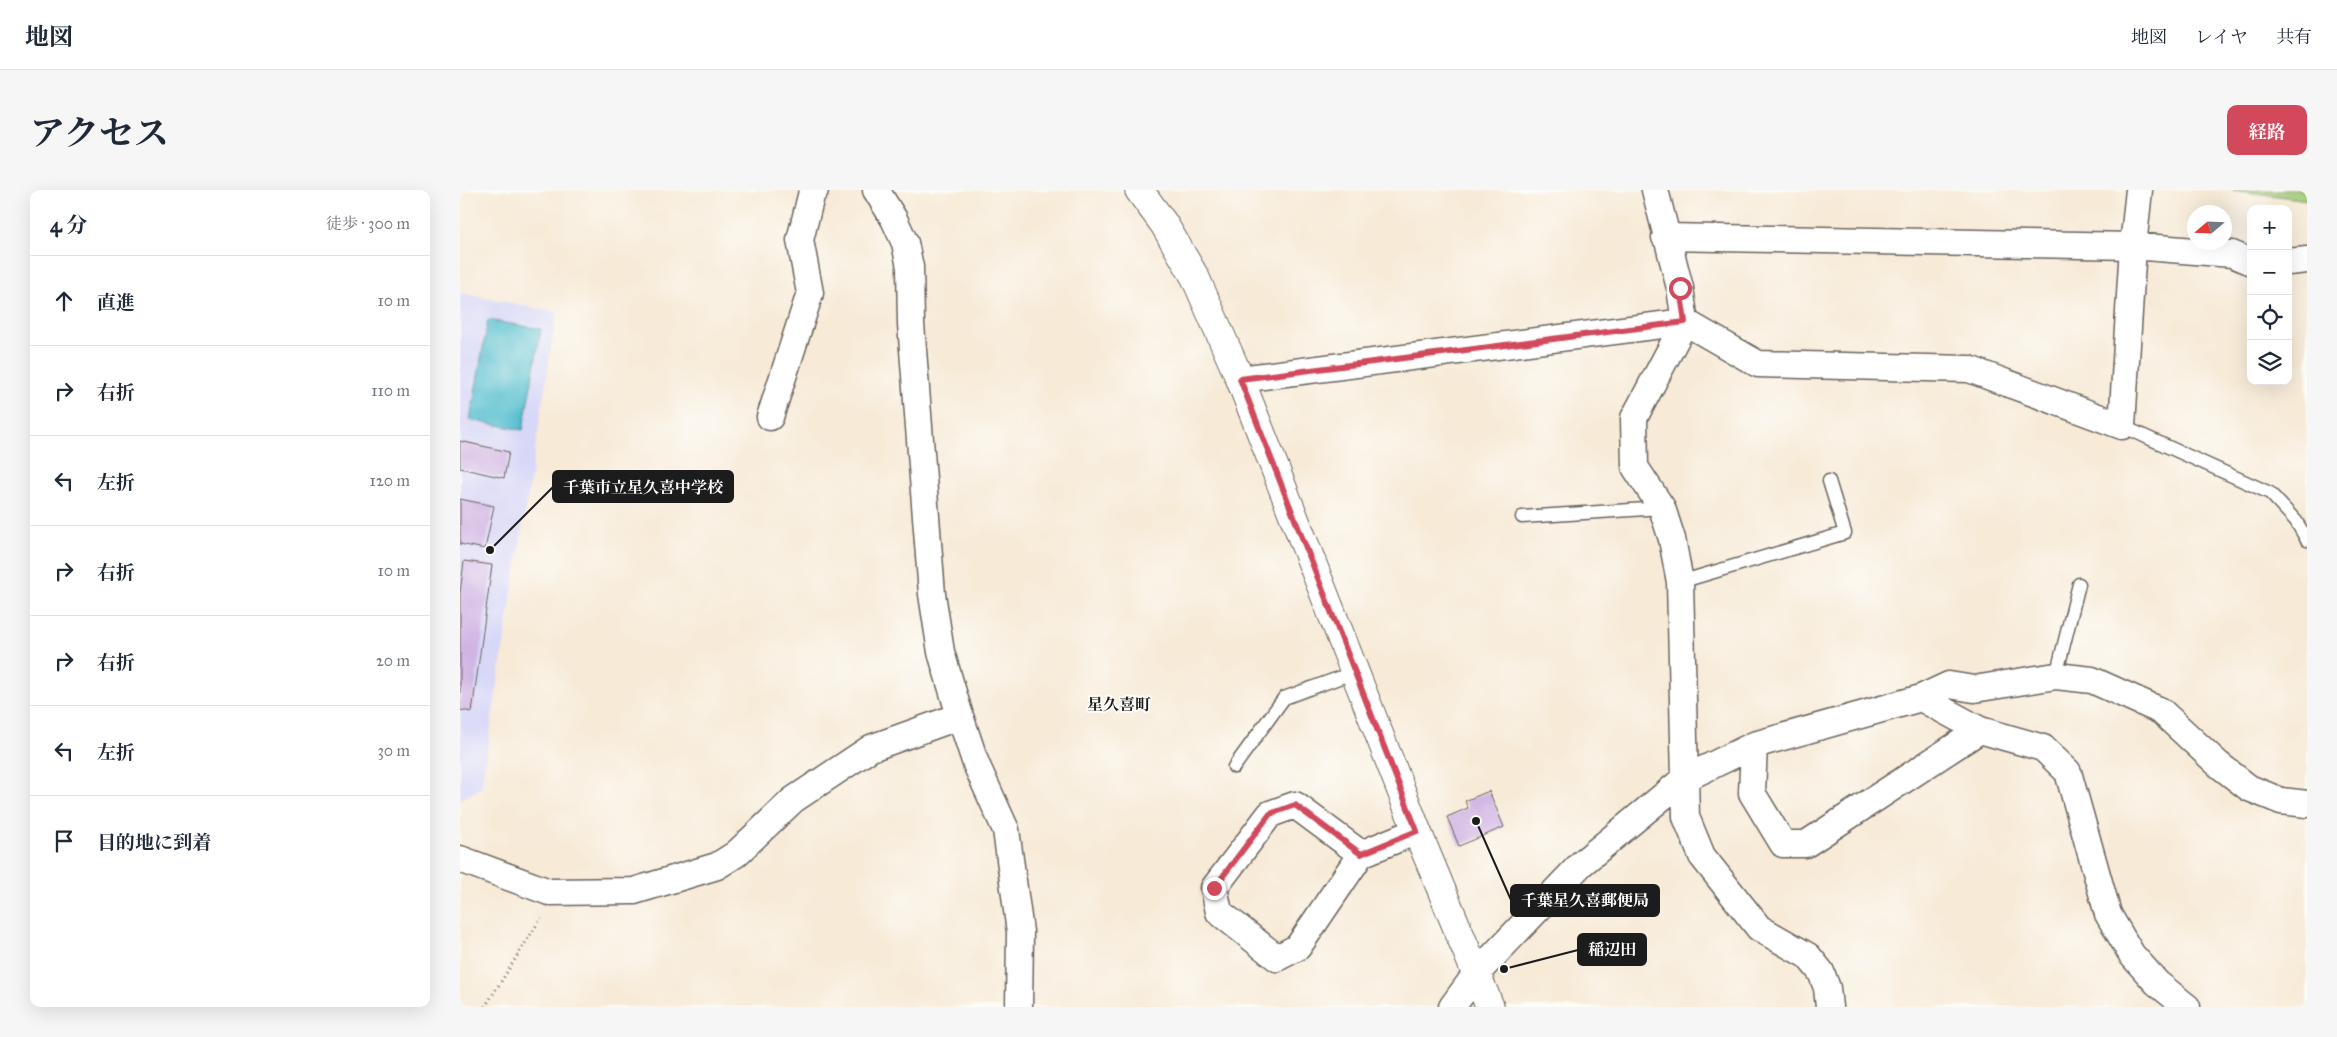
<!DOCTYPE html>
<html lang="ja">
<meta charset="utf-8">
<style>
:root{--surface:#fff;--page:#f6f6f7;--text:#1f2937;--muted:#747a83;--line:#e0e1e3;--accent:#d1495b}
body{margin:0;font-family:"IM FELL Great Primer","Noto Serif JP",serif;background:var(--page);color:var(--text)}
.controls{position:absolute;right:15px;top:15px;display:grid;overflow:hidden;border-radius:10px;box-shadow:0 5px 20px #0002}
.controls button{width:45px;height:45px;display:grid;place-items:center;padding:0;border:0;border-bottom:1px solid var(--line);background:var(--surface);color:var(--text);font:25px sans-serif}
.compass{position:absolute;left:1727px;top:15px;width:45px;height:45px;border-radius:50%;background:var(--surface);box-shadow:0 5px 20px #0002;rotate:251deg}
.stop{position:absolute;width:15px;height:15px;margin:-11px;border:4px solid #d1495b;border-radius:50%;background:#fff}
.stop.end{background:#d1495b;border-color:#fff;box-shadow:0 1px 5px #0008}
.list{margin:0;padding:0;list-style:none}
h2{display:flex;justify-content:space-between;align-items:center;height:65px;margin:0;padding:0 20px;font-size:21px}
h2 small{font-size:16px;font-weight:400;color:var(--muted)}
.list li{display:grid;grid-template-columns:32px 1fr auto;gap:15px;align-items:center;box-sizing:border-box;height:90px;padding:0 20px;border-top:1px solid var(--line)}
.list b{display:block;font-size:19px;white-space:nowrap}
.list em{font-size:16px;font-style:normal;color:var(--muted)}
.icon{flex:none;width:28px;height:28px;fill:none;stroke:currentColor;stroke-width:2;stroke-linecap:round;stroke-linejoin:round}
.map{position:relative;flex:none;width:1847px;height:817px;overflow:hidden;border-radius:10px}
header{display:flex;align-items:center;gap:30px;box-sizing:border-box;height:70px;padding:0 25px;background:var(--surface);border-bottom:1px solid var(--line)}
header strong{font-size:24px}
nav{display:flex;gap:28px;margin-inline-start:auto;font-size:18px}
.intro{display:flex;align-items:center;justify-content:space-between;box-sizing:border-box;height:120px;padding:0 30px}
h1{margin:0;font-size:35px}
.button{padding:12px 22px;border-radius:10px;background:var(--accent);color:#fff;font-size:18px;font-weight:700}
main{display:flex;gap:30px;padding:0 30px}
aside{flex:1;background:var(--surface);border-radius:10px;box-shadow:0 5px 20px #0002}
.map>svg:first-child{display:block}
.built{fill:#d7d7f8}
.green{fill:#9fc773;stroke:#5e7248}
.water{fill:#53becf;stroke:#386d76}
.building{fill:#d0b5e4}
.lines{fill:none;stroke-linecap:round;stroke-linejoin:round}
.service-casing{stroke:#69645d;stroke-width:15}
.minor-casing{stroke:#69645d;stroke-width:29}
.tertiary-casing{stroke:#69645d;stroke-width:30}
.path{stroke:#69645d;stroke-width:3;stroke-dasharray:1 4;stroke-linecap:butt}
.service{stroke:#fff;stroke-width:12}
.minor{stroke:#fff;stroke-width:26}
.tertiary{stroke:#fff;stroke-width:28}
.route{stroke:#d1495b;stroke-width:6}
.labels{text-anchor:middle;dominant-baseline:central;stroke-width:4;stroke-linejoin:round;paint-order:stroke}
.neighbourhood-label{font-size:16px;font-weight:bold;fill:#1c1c1c;stroke:#fdfcf7}
.leader{fill:none;stroke:#1c1c1c;stroke-width:2}
.callout-dot{fill:#1c1c1c;stroke:#fdfcf7;stroke-width:2}
.callout{fill:#1c1c1c;stroke:#1c1c1c;stroke-width:2}
.callout-label{font-size:16px;text-anchor:middle;font-weight:bold;fill:#fff}
</style>
<header>
<strong>地図</strong>
<nav><a>地図</a><a>レイヤ</a><a>共有</a></nav>
</header>
<div class="intro"><h1>アクセス</h1><a class="button">経路</a></div>
<main>
<aside>
<h2>4 分<small>徒歩 · 300 m</small></h2>
<ul class="list">
<li><svg class="icon" aria-label="ahead" viewBox="0 0 24 24"><path d="M12 20V5M6 11l6-6 6 6"/></svg><div><b>直進</b></div><em>10 m</em></li>
<li><svg class="icon" aria-label="right" viewBox="0 0 24 24"><path d="M7 20v-9h11M14 6l5 5-5 5"/></svg><div><b>右折</b></div><em>110 m</em></li>
<li><svg class="icon" aria-label="left" viewBox="0 0 24 24"><path d="M17 20v-9H6M10 6l-5 5 5 5"/></svg><div><b>左折</b></div><em>120 m</em></li>
<li><svg class="icon" aria-label="right" viewBox="0 0 24 24"><path d="M7 20v-9h11M14 6l5 5-5 5"/></svg><div><b>右折</b></div><em>10 m</em></li>
<li><svg class="icon" aria-label="right" viewBox="0 0 24 24"><path d="M7 20v-9h11M14 6l5 5-5 5"/></svg><div><b>右折</b></div><em>20 m</em></li>
<li><svg class="icon" aria-label="left" viewBox="0 0 24 24"><path d="M17 20v-9H6M10 6l-5 5 5 5"/></svg><div><b>左折</b></div><em>30 m</em></li>
<li><svg class="icon" aria-label="arrive" viewBox="0 0 24 24"><path d="M6 21V4h12l-3 4 3 4H6"/></svg><div><b>目的地に到着</b></div></li>
</ul>
</aside>
<div class="map">
<svg width="1847" height="817" viewBox="0 0 1847 817">
<rect width="100%" height="100%" fill="#fdfcf7"/>
<filter id="ink" filterUnits="userSpaceOnUse"><feTurbulence type="fractalNoise" baseFrequency=".02" numOctaves="2"/><feDisplacementMap in="SourceGraphic" scale="10" xChannelSelector="R" yChannelSelector="G"/><feConvolveMatrix kernelMatrix="1 2 1 2 8 2 1 2 1" color-interpolation-filters="sRGB"/></filter>
<filter id="wash" filterUnits="userSpaceOnUse"><feTurbulence type="fractalNoise" baseFrequency=".0096" numOctaves="4" result="noise"/><feDisplacementMap in="SourceGraphic" scale="20" xChannelSelector="R" yChannelSelector="G"/><feGaussianBlur stdDeviation="1.12" result="paint"/><feColorMatrix in="noise" values="0 0 0 0 0 0 0 0 0 0 0 0 0 0 0 0 0 1.4 0 .05"/><feComposite in="paint" operator="in"/></filter>
<g filter="url(#wash)">
<rect width="100%" height="100%" fill="#f7ead7"/>
<path class="built" d="M0 103 97 122 21 598 0 610Z"/>
<path class="green" d="M1773 0H1847V10Z"/>
<path class="water" d="M28 130 81 139 63 240 10 230Z"/>
<g id="blocks">
<path class="building" d="M0 251 49 262 44 288 0 278Z
M0 309 34 316 25 359 0 354Z
M4 371 32 375 12 522 0 520V403Z
M1029 601 1044 637 999 656 987 627 1008 618 1005 611Z"/>
</g>
</g>
<g filter="url(#ink)">
<use href="#blocks" fill-opacity="0" stroke="#69645d" stroke-width="1"/>
<g class="lines">
<defs>
<path id="service" d="M1662 236 1810 303 1836 331 1847 350
M1062 327 1202 318
M1220 392 1385 343 1369 291
M1596 486 1619 394
M774 577 824 508 895 482"/>
<path id="minor" d="M416 0 434 29 445 53 450 77 451 134 472 404 481 462 500 526 516 574 546 640 560 742 559 817
M1195 0 1220 98 1225 132 1174 228 1175 277 1202 318 1212 349 1220 392 1226 627 1242 666 1299 738 1348 766 1361 782 1367 798 1369 817
M1205 47 1673 56 1772 64 1791 72
M1828 72 1847 70
M780 189 1225 132 1298 174 1509 179 1662 236 1673 56 1679 0
M310 227 350 103 340 50 352 2 355 0
M1461 508 1489 495 1514 499 1596 486 1632 490 1701 521 1758 574 1789 598 1821 611 1847 614
M1294 555 1292 603 1323 654H1346L1520 540
M901 664 835 615 810 624 754 698 759 722 817 768 838 757 901 664 957 641
M0 669 89 702 174 701 257 676 276 664 333 610 411 558 500 526
M992 817 1016 784 1121 674 1224 589 1294 555 1461 508 1520 540 1583 558 1608 582 1648 724 1672 765 1697 793 1727 817"/>
<path id="tertiary" d="M679 0 704 34 735 87 780 189 957 641 1030 817"/>
</defs>
<use href="#service" class="service-casing"/>
<use href="#minor" class="minor-casing"/>
<use href="#tertiary" class="tertiary-casing"/>
<path class="path" d="M25 817 81 728"/>
<use href="#service" class="service"/>
<use href="#minor" class="minor"/>
<use href="#tertiary" class="tertiary"/>
</g>
</g>
<g class="lines" filter="url(#ink)">
<path class="route" d="M754 698 810 624 835 615 901 664 957 641 780 189 1225 132 1220 98"/>
</g>
<g class="labels">
<g class="neighbourhood-label">
<text x="659" y="514">星久喜町</text>
</g>
</g>
<path class="leader" d="M30 360L93 297M1016 631L1051 710M1044 779L1118 760"/>
<g class="callout-dot">
<circle cx="30" cy="360" r="5"/>
<circle cx="1016" cy="631" r="5"/>
<circle cx="1044" cy="779" r="5"/>
</g>
<g class="callout">
<rect x="93" y="281" width="180" height="31" rx="5"/>
<rect x="1051" y="695" width="148" height="31" rx="5"/>
<rect x="1118" y="744" width="68" height="31" rx="5"/>
</g>
<g class="callout-label">
<text x="183" y="303">千葉市立星久喜中学校</text>
<text x="1125" y="716">千葉星久喜郵便局</text>
<text x="1152" y="765">稲辺田</text>
</g>
</svg>
<div class="controls">
<button>+</button>
<button>−</button>
<button><svg class="icon" aria-label="locate" viewBox="0 0 24 24"><circle cx="12" cy="12" r="6"/><path d="M12 2v4M12 18v4M2 12h4M18 12h4"/></svg></button>
<button><svg class="icon" aria-label="layers" viewBox="0 0 24 24"><path d="M12 4l9 5-9 5-9-5zM3 14l9 5 9-5"/></svg></button>
</div>
<svg class="compass" viewBox="-18 -18 36 36"><path d="M0-13l5 13h-10z" fill="#e53935"/><path d="M0 13l5-13h-10z" fill="#747a83"/></svg>
<div class="stop" style="left:1220px;top:98px"></div>
<div class="stop end" style="left:754px;top:698px"></div>
</div>
</main>
